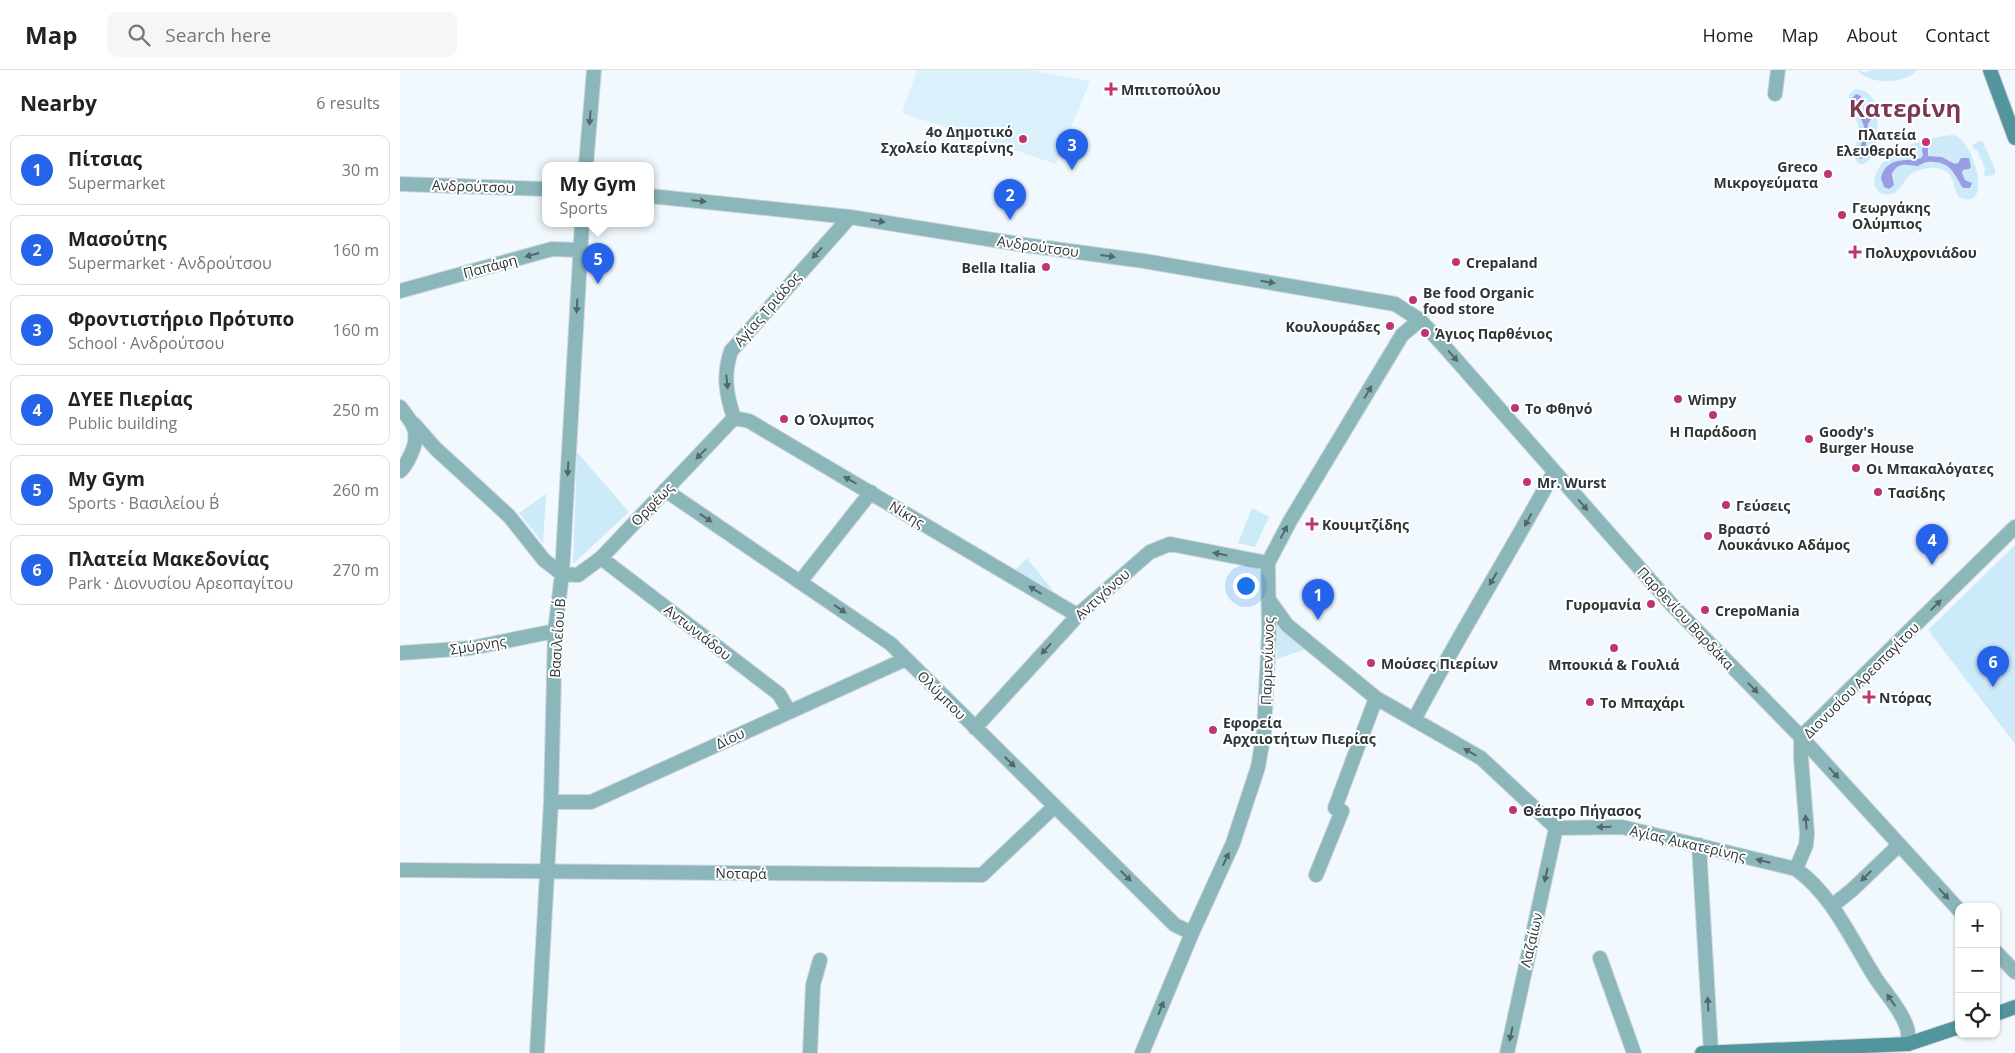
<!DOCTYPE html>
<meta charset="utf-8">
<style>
:root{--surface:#fff;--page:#f6f6f6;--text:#222;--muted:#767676;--line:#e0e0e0;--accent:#2563eb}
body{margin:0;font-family:"Open Sans",sans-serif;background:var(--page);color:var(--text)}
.controls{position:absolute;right:15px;bottom:15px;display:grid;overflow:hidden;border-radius:10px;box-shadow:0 1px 4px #0004}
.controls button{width:45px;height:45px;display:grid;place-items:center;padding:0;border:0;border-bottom:1px solid var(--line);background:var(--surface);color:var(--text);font:25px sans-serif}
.you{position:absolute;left:845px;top:515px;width:18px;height:18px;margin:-12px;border:4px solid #fff;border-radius:50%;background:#1a73e8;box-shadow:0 0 0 8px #1a73e833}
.badge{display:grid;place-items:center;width:32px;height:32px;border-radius:50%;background:var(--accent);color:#fff;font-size:16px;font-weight:700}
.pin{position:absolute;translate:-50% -41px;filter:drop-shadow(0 1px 2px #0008)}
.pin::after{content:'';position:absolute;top:26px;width:18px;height:15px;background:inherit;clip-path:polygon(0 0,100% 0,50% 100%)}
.popup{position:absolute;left:142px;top:92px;width:112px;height:65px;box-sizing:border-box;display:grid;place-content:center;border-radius:10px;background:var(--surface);filter:drop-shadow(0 1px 4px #0005);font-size:16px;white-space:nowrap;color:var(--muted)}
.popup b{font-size:19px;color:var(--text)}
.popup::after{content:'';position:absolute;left:50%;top:100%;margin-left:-10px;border:10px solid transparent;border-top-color:var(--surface)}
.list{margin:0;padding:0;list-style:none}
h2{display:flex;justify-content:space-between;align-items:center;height:65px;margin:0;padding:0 20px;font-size:21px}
h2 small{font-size:16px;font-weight:400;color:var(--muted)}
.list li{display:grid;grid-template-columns:32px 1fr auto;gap:15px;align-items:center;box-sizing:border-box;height:70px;margin:0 10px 10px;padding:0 10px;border:1px solid var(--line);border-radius:10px}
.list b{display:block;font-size:19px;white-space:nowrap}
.list p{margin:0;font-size:16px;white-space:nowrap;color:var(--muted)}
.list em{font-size:16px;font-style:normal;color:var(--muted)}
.icon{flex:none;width:28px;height:28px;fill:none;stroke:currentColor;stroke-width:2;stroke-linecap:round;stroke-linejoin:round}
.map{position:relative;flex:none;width:1615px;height:983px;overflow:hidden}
header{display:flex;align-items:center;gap:30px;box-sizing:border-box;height:70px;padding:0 25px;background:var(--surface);border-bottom:1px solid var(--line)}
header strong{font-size:24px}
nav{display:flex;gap:28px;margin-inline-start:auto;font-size:18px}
.search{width:350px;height:45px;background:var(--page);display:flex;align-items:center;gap:12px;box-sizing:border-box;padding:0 18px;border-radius:10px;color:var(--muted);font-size:19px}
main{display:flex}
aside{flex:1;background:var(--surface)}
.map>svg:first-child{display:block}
.built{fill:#daf1fc}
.green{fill:#cdeaf9;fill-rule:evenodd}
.water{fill:#999ee4}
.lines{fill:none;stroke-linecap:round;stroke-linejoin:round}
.minor-casing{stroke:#ced6da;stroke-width:16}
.tertiary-casing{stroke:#ced6da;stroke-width:16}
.secondary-casing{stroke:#ced6da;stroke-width:16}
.minor{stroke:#8bb6ba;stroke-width:14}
.tertiary{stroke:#8bb6ba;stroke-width:14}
.secondary{stroke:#52959c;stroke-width:14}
.oneway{fill:#54686b}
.poi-dot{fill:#bd3572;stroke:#fff;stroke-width:2}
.labels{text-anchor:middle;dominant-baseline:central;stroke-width:4;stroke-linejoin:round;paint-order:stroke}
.poi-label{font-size:14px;font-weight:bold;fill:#2f3437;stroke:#fff;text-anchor:start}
.street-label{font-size:14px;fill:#2f3437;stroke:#fff}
.town-label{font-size:24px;font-weight:bold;fill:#7c3852;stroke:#fff}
</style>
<header>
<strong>Map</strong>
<div class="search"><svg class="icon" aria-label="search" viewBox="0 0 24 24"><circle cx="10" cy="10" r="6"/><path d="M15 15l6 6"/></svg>Search here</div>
<nav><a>Home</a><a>Map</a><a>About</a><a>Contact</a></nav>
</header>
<main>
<aside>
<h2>Nearby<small>6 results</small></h2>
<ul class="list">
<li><span class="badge">1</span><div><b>Πίτσιας</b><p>Supermarket</p></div><em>30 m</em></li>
<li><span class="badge">2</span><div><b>Μασούτης</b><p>Supermarket · Ανδρούτσου</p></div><em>160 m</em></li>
<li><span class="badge">3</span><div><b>Φροντιστήριο Πρότυπο</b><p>School · Ανδρούτσου</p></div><em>160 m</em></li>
<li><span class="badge">4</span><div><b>ΔΥΕΕ Πιερίας</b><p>Public building</p></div><em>250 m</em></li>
<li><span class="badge">5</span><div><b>My Gym</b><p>Sports · Βασιλείου Β΄</p></div><em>260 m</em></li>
<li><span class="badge">6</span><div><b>Πλατεία Μακεδονίας</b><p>Park · Διονυσίου Αρεοπαγίτου</p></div><em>270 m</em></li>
</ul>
</aside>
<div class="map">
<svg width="1615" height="983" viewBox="0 0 1615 983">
<rect width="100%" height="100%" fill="#f1f9fe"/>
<path class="built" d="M517 0H629L690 11 656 94 502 43Z"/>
<path class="green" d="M1457 0 1464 2 1476 0H1518C1504 14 1470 16 1457 0Z
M1456 19C1487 21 1477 68 1471 87 1468 92 1465 95 1459 94 1448 83 1460 71 1459 59 1457 46 1447 38 1449 24Z
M1553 65C1575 69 1594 144 1559 127 1553 119 1555 109 1547 102 1537 95 1518 98 1509 106 1500 115 1498 128 1482 124 1476 120 1473 115 1475 108 1480 79 1528 67 1553 65ZM1529 80 1528 86 1542 87 1555 94 1558 93 1559 89 1571 97 1567 100H1563L1562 103 1565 110 1571 112 1559 113C1554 98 1543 89 1526 92 1522 93 1518 95 1514 95 1505 95 1499 94 1493 102L1494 110 1486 98 1509 89H1519Z
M1582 70 1595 99V105L1584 106 1585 98 1577 80H1575L1572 75Z
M177 382 229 442 173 494Z
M146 424 143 473 119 443Z
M852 438 869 447 855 477 838 473Z
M1615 475V674L1528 560Z
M627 488 654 522 615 500Z
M877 555 906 579 877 589Z"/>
<path class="water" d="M1456 24 1461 26 1459 37 1463 46 1468 47 1471 41 1474 44 1468 54 1466 74 1467 85 1461 89 1458 87 1457 85C1460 75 1466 67 1464 57 1462 45 1450 39 1453 27Z
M1524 76 1528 78V86L1542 87 1555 94 1558 93 1561 88H1569L1571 97 1569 99 1563 100 1562 103 1565 110 1572 113 1570 118H1563C1554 105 1552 93 1534 92 1528 91 1524 92 1518 96 1508 95 1498 91 1492 104L1494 115 1489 119 1484 117 1481 108C1486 86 1506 92 1521 88L1523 85 1522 79Z"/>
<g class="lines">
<defs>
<path id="minor" d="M1375 24 1378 0
M186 95 194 0
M0 221 152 179 180 180
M0 337C13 353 21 363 11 384 8 390 6 396 0 401
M334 348 349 351 677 545
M334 348C326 324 323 305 331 281L450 147
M14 354 35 378 109 446 144 490 162 504
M265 420 491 574 775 855 792 863
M201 488 379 624 389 641
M162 504 178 505 201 488 334 348
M400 512 471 422
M869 530 887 555 976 628 1081 688 1156 758 1222 757 1396 799C1432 825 1450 867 1473 904 1483 921 1499 936 1506 955 1509 961 1508 968 1508 974
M0 583 71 578 155 561
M1014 650C1058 566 1109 485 1154 402
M575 658 681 542 750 482 770 474 868 493
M151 732H191L506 589
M1299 775 1311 982
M1396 799 1406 775 1407 763 1401 688V667
M0 800 582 805 655 736
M916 805 942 741 935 738 976 628
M1432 836 1452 820 1499 775
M1200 888 1234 983
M137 983 151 732 155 561 162 504 182 153
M410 983 413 915 420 890
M1107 983 1156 758"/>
<path id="tertiary" d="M0 114 146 119
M250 126 450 147 625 175 744 191 995 234 1020 250 1044 276 1272 535 1401 667 1559 840
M1401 667 1615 457
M1596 882 1615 902
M742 983 792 863 833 773 858 697 864 662 869 562 868 493 890 451 1002 265 1020 250"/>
<path id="secondary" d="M1590 0 1615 68
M1596 944 1615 937
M1302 983 1508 974 1559 957"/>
</defs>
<use href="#minor" class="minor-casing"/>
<use href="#tertiary" class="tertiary-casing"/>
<use href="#secondary" class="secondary-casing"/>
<use href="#minor" class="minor"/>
<use href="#tertiary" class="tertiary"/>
<use href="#secondary" class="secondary"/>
</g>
<defs><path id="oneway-solid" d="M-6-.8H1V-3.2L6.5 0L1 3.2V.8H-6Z" transform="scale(1.25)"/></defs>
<g class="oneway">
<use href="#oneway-solid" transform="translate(190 48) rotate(95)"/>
<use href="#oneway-solid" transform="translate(299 131) rotate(5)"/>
<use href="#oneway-solid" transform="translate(478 151) rotate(9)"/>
<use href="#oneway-solid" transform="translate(417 183) rotate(132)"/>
<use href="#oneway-solid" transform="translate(132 185) rotate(165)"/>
<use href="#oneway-solid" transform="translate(708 186) rotate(8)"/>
<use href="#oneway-solid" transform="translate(868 212) rotate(10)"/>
<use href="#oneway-solid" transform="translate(177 236) rotate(93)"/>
<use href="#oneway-solid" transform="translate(1053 286) rotate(49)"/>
<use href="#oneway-solid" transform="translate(327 312) rotate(84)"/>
<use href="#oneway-solid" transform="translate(968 322) rotate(-59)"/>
<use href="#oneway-solid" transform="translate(301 384) rotate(134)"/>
<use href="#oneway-solid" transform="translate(168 399) rotate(93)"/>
<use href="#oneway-solid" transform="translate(450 410) rotate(-150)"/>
<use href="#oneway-solid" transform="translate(1183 435) rotate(49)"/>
<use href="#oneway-solid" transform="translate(306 448) rotate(34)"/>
<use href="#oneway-solid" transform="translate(1128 450) rotate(118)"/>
<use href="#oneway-solid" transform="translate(884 462) rotate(-62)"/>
<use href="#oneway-solid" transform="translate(820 484) rotate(-169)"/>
<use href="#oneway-solid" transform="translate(1093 509) rotate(121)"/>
<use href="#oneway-solid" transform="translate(635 520) rotate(-149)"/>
<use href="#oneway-solid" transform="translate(1536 535) rotate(-44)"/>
<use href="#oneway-solid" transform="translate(440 539) rotate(34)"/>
<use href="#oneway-solid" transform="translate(646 579) rotate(132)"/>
<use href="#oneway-solid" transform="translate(1353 618) rotate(46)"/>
<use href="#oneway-solid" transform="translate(1070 682) rotate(-150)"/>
<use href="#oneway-solid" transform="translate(610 692) rotate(45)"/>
<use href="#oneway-solid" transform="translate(1434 703) rotate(48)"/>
<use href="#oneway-solid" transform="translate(1406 752) rotate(-95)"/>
<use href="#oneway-solid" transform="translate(1204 757) rotate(179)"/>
<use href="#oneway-solid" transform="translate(826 789) rotate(-65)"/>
<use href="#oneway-solid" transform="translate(1363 791) rotate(-166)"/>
<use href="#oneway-solid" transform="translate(1146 805) rotate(103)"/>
<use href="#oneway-solid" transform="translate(726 806) rotate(45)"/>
<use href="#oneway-solid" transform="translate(1466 806) rotate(136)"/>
<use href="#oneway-solid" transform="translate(1544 824) rotate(48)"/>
<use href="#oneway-solid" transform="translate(1491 930) rotate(-125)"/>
<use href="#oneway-solid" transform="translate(1308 934) rotate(-93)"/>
<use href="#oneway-solid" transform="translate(761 938) rotate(-68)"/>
<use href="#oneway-solid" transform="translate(1111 964) rotate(102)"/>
</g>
<g class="poi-dot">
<path d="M708.5 11.5h5v5h5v5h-5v5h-5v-5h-5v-5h5z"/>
<circle cx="623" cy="69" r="5"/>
<circle cx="1526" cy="72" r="5"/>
<circle cx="1428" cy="104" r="5"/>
<circle cx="1442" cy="145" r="5"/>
<path d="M1452.5 174.5h5v5h5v5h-5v5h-5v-5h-5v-5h5z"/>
<circle cx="1056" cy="192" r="5"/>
<circle cx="646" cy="197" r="5"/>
<circle cx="1013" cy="230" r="5"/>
<circle cx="990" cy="256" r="5"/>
<circle cx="1025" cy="263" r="5"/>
<circle cx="1278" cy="329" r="5"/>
<circle cx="1115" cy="338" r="5"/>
<circle cx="1313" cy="345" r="5"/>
<circle cx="384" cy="349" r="5"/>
<circle cx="1409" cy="369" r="5"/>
<circle cx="1456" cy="398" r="5"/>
<circle cx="1127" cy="412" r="5"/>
<circle cx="1478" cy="422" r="5"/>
<circle cx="1326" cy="435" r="5"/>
<path d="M909.5 446.5h5v5h5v5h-5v5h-5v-5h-5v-5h5z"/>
<circle cx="1308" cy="466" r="5"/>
<circle cx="1251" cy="534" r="5"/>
<circle cx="1305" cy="540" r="5"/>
<circle cx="1214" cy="578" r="5"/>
<circle cx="971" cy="593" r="5"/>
<path d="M1466.5 619.5h5v5h5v5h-5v5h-5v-5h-5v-5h5z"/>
<circle cx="1190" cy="632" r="5"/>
<circle cx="813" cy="660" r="5"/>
<circle cx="1113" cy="740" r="5"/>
</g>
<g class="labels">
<g class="poi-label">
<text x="721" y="19">Μπιτοπούλου</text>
<text x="613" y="61" text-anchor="end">4ο Δημοτικό<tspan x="613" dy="16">Σχολείο Κατερίνης</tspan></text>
<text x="1516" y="64" text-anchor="end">Πλατεία<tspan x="1516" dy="16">Ελευθερίας</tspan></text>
<text x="1418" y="96" text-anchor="end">Greco<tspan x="1418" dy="16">Μικρογεύματα</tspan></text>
<text x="1452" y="137">Γεωργάκης<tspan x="1452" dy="16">Ολύμπιος</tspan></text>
<text x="1465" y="182">Πολυχρονιάδου</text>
<text x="1066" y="192">Crepaland</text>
<text x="636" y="197" text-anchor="end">Bella Italia</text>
<text x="1023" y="222">Be food Organic<tspan x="1023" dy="16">food store</tspan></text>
<text x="980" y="256" text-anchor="end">Κουλουράδες</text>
<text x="1035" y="263">Άγιος Παρθένιος</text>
<text x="1288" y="329">Wimpy</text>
<text x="1125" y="338">Το Φθηνό</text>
<text x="394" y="349">Ο Όλυμπος</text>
<text x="1313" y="361" text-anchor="middle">Η Παράδοση</text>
<text x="1419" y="361">Goody's<tspan x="1419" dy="16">Burger House</tspan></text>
<text x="1466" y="398">Οι Μπακαλόγατες</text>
<text x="1137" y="412">Mr. Wurst</text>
<text x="1488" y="422">Τασίδης</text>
<text x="1336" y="435">Γεύσεις</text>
<text x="922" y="454">Κουιμτζίδης</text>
<text x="1318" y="458">Βραστό<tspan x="1318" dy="16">Λουκάνικο Αδάμος</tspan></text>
<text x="1241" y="534" text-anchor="end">Γυρομανία</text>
<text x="1315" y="540">CrepoMania</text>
<text x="981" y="593">Μούσες Πιερίων</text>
<text x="1214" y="594" text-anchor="middle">Μπουκιά &amp; Γουλιά</text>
<text x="1479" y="627">Ντόρας</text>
<text x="1200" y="632">Το Μπαχάρι</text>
<text x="823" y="652">Εφορεία<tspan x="823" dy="16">Αρχαιοτήτων Πιερίας</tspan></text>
<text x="1123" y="740">Θέατρο Πήγασος</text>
</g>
<g class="street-label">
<text transform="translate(73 116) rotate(2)">Ανδρούτσου</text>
<text transform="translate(638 176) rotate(8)">Ανδρούτσου</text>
<text transform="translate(90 196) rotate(-15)">Παπάφη</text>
<text transform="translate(367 239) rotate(-49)">Αγίας Τριάδος</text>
<text transform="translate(252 434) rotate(-46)">Ορφέως</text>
<text transform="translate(507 444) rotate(31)">Νίκης</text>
<text transform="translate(702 524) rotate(-42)">Αντιγόνου</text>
<text transform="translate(1286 548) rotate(47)">Παρθενίου Βαρδάκα</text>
<text transform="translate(298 562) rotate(38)">Αντωνιάδου</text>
<text transform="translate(157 568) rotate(-86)">Βασιλείου Β΄</text>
<text transform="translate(78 575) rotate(-9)">Σμύρνης</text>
<text transform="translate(867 591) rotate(-88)">Παρμενίωνος</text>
<text transform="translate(1461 610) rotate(-45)">Διονυσίου Αρεοπαγίτου</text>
<text transform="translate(542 625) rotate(45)">Ολύμπου</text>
<text transform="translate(330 668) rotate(-25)">Δίου</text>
<text transform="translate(1288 773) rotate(13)">Αγίας Αικατερίνης</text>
<text transform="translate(341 803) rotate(1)">Νοταρά</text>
<text transform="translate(1131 870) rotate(-77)">Λαζαίων</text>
</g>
<g class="town-label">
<text x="1505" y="37">Κατερίνη</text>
</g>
</g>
</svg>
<div class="controls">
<button>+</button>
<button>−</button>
<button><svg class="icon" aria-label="locate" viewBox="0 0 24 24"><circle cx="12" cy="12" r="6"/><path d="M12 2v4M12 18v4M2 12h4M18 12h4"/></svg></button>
</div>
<div class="you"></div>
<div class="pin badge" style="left:918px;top:550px">1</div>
<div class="pin badge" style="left:610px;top:150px">2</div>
<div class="pin badge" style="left:672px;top:100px">3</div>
<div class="pin badge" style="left:1532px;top:495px">4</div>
<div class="pin badge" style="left:198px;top:214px">5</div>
<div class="popup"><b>My Gym</b>Sports</div>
<div class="pin badge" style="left:1593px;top:617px">6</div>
</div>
</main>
